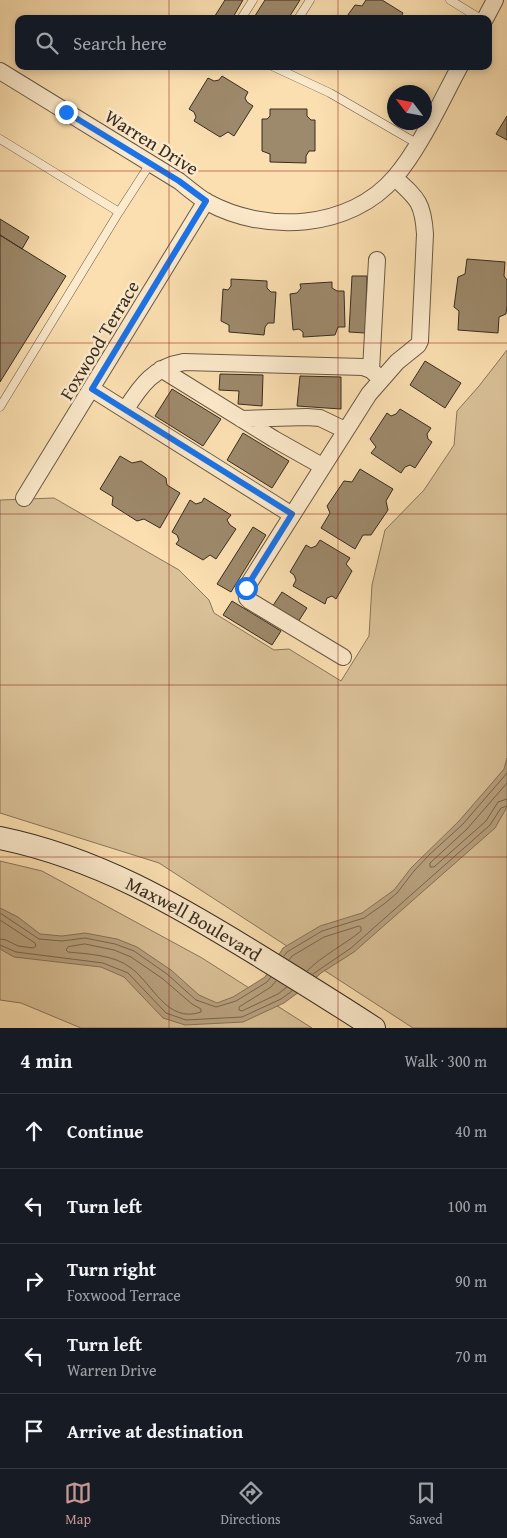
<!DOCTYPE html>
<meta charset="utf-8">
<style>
:root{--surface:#171b24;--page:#20242c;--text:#f1f3f6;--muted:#9ea1a6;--line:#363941;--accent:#c59692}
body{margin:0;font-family:"Gentium Book Plus",serif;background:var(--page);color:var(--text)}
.compass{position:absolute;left:387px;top:85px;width:45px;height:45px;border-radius:50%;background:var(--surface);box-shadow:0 2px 8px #0003;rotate:302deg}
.stop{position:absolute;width:15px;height:15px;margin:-11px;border:4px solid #1a73e8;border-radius:50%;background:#fff}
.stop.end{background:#1a73e8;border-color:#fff;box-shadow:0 1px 5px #0008}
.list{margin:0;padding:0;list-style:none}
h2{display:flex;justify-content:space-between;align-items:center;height:65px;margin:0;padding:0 20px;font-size:21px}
h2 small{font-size:16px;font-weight:400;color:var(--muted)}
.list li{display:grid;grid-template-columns:32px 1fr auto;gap:15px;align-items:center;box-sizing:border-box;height:75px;padding:0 20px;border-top:1px solid var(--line)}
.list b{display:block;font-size:19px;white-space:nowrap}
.list p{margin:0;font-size:16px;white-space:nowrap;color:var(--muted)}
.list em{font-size:16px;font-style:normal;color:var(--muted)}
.icon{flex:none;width:28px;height:28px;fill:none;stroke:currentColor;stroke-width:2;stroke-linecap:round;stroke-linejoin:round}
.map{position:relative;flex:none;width:507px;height:1028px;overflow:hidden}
.search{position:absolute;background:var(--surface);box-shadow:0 2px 8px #0003;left:15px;right:15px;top:15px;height:55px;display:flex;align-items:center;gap:12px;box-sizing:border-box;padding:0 18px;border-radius:10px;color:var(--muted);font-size:19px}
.sheet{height:440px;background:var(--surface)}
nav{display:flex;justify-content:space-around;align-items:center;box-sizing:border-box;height:70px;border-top:1px solid var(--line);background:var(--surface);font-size:14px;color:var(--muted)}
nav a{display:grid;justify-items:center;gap:2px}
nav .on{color:var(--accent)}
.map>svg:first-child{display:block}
.green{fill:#dac198;stroke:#89765c}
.water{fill:#b9a27f;stroke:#857359}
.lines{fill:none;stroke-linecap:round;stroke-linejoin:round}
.shore{stroke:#786750;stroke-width:1}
.building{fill:#9d896b;stroke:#382c21}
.lane-casing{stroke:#695945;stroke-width:9}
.street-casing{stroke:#695945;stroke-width:18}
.secondary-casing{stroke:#382c21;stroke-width:24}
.lane{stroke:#fceacc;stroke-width:8}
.street{stroke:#fceacc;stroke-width:16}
.secondary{stroke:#fceacc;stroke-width:22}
.route{stroke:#1a73e8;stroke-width:6}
.grid{fill:none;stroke:#8f2418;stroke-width:1;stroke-opacity:0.55}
.labels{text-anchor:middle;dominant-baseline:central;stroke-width:5;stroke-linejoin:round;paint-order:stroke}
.street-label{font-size:19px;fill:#382c21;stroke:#fceacc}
</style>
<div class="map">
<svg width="507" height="1028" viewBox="0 0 507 1028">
<rect width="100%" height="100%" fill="#fbdfb0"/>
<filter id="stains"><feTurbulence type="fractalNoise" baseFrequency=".004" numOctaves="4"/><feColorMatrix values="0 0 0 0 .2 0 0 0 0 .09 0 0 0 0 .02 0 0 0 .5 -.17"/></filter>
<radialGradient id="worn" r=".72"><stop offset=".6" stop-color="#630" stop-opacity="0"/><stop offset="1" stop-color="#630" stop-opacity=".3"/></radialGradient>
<path class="green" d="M507 350V1028H413L159 863 0 813V500L54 498 179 570 209 600 214 613 274 650 289 649 341 681 369 636 372 585 385 530 424 490 454 445 457 411 479 386Z
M0 861 42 871 202 958 312 1028H81L21 1003 0 1000Z"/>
<path class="water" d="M507 758V807L495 828 354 952 321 973 307 986 284 1003 243 1022 185 1025 163 1018 124 977 101 967 14 957 0 949V908L18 917 40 934 62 936 85 933 117 939 137 947 171 970 199 995 217 1003 233 997 265 977 283 948 320 926 362 913 394 890 411 868 459 821 492 783 504 769Z"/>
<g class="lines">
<path class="shore" d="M507 783 467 829 430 863V867H434L486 821 498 802 507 799
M0 913 39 939 62 941 85 938 115 944 134 951 167 974 196 1000 216 1007 236 1001 267 982 271 977
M0 920 35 943 36 946 33 948 18 946 6 940 0 939
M85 944 114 950 131 957 163 979 192 1004 201 1009V1012C167 1024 153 984 131 968 115 955 88 954 68 952L66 950 68 947Z
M0 945 16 952 103 963 128 973 166 1013 186 1020 242 1017 281 999 292 991
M284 956 287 952 322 931 364 918 384 904 397 893 414 871 429 855 463 824 507 773
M289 960 292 956 324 937 359 926 361 927V931C344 945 323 955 307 971
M313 974 351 948 490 825 501 808 507 806
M276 981 271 987 239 1007V1010L242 1011 278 994 287 987"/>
</g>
<path class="building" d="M225 0H243L232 19H213Z
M265 0H300L288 19H253Z
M366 0H382L403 13 400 19H345L355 5 362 6Z
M222 76 248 92 245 98 247 102 253 106 234 136 228 132 220 137 194 121 196 117 194 112 189 109 208 78 214 81 219 80Z
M270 109H307V116L311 120H315V151H309L306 156V163L270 162V154L262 151V119H267L270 116Z
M507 116V140L496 134Z
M0 219 29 237 22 249 0 235Z
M0 235 66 276 0 382Z
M467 259 505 262 504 276 507 280V305L506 314 499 317 498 333 458 330 459 311 454 307 458 277 465 274Z
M352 276H367L365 333 349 332Z
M231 279 267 281V288L271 292H276L274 323H268L265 327 264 335 229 332V325L221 321 223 289 228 290 231 286Z
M332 282V288L337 291H344L345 327H338L335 335 303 337V332L299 329 293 330 290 294 297 293 301 288 300 284Z
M425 361 461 383 445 408 410 385Z
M220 374 263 375 262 406 238 404 239 391 219 390Z
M300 376 341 377V409L297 406Z
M172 389 221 419 203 446 155 416Z
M400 409 431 428 427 434 428 439 432 442 415 468 410 465 405 467 401 473 371 453 376 447 370 439 387 413 391 416 396 414Z
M243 433 289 461 272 488 227 460Z
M120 456 132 463 141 461 166 478 167 485 180 493 160 528 144 519 137 521 112 505 113 497 100 489Z
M360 469 393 489 386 501 388 510 371 535H363L355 549 321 528 330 513 327 506 344 481 352 482Z
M204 498 231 515 227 520 230 525 236 529 216 559 210 555 203 560 176 544 179 540 177 535 172 532 190 500 196 504 202 502Z
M253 527 266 535 231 592 217 584Z
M320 540 350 558 346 564 352 571 336 599 332 596 327 598 325 604 293 586 296 580 294 575 290 572 306 545 311 548 316 546Z
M282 592 307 608 298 622 272 607Z
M232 601 281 631 272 645 223 615Z"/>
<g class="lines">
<defs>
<path id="lane" d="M450 0 481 19
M241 19 253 0
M298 19 310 0
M272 66 330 93 418 144
M0 139 119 212 150 164
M0 407 119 212"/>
<path id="street" d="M485 19 495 0
M0 71 179 181C188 188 197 196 207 202 265 234 350 230 395 177 420 148 441 101 460 66
M161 369 274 439 322 466
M371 370 377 260
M92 389 292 515
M126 409C141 385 154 367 184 362L363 367 371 370 381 379
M241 419 307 417 320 418 345 430
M24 498 206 201
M343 657 250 601 247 598 246 588 369 394 397 362 418 345 420 341 425 234C423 203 418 199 395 178"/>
<g id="secondary">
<path id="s1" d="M0 838C97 858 175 904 258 955 297 979 336 1003 374 1028"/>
</g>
</defs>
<use href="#lane" class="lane-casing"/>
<use href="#street" class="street-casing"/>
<use href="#secondary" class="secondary-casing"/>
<use href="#lane" class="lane"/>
<use href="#street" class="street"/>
<use href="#secondary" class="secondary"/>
</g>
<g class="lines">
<path class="route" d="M66 112 179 181 206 201 92 389 292 514 246 588"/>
</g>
<path class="grid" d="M169 0V19M338 0V19M169 66V1028M338 66V1028M0 171H507M0 343H507M0 514H507M0 685H507M0 857H507"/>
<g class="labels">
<g class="street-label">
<text transform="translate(152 142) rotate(32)">Warren Drive</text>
<text transform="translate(99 340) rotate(-59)">Foxwood Terrace</text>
<text stroke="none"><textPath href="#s1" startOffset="211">Maxwell Boulevard</textPath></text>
</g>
</g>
<rect width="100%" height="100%" filter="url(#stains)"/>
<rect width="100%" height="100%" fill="url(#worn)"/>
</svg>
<svg class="compass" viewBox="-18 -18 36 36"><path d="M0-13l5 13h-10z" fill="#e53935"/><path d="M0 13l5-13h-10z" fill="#9ea1a6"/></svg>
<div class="stop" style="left:246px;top:588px"></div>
<div class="stop end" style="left:66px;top:112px"></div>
<div class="search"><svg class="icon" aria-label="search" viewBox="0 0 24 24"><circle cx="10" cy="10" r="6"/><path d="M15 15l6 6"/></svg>Search here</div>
</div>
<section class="sheet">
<h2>4 min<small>Walk · 300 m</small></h2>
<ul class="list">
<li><svg class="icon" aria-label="ahead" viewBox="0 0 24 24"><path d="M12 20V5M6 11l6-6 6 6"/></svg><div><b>Continue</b></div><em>40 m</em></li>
<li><svg class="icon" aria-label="left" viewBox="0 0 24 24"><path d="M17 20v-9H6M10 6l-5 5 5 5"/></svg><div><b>Turn left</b></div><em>100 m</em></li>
<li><svg class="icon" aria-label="right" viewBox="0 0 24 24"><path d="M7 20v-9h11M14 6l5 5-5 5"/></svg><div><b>Turn right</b><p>Foxwood Terrace</p></div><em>90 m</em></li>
<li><svg class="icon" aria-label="left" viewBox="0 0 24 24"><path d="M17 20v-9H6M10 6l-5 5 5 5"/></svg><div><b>Turn left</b><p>Warren Drive</p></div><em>70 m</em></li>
<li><svg class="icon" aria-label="arrive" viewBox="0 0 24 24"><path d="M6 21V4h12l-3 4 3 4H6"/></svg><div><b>Arrive at destination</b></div></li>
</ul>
</section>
<nav>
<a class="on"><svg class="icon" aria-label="map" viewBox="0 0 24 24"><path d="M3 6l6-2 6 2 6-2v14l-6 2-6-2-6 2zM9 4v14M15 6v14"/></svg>Map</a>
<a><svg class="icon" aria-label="directions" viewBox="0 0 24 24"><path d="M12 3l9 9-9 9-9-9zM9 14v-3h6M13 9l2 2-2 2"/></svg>Directions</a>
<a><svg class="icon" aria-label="saved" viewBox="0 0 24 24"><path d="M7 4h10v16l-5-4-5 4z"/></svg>Saved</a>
</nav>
